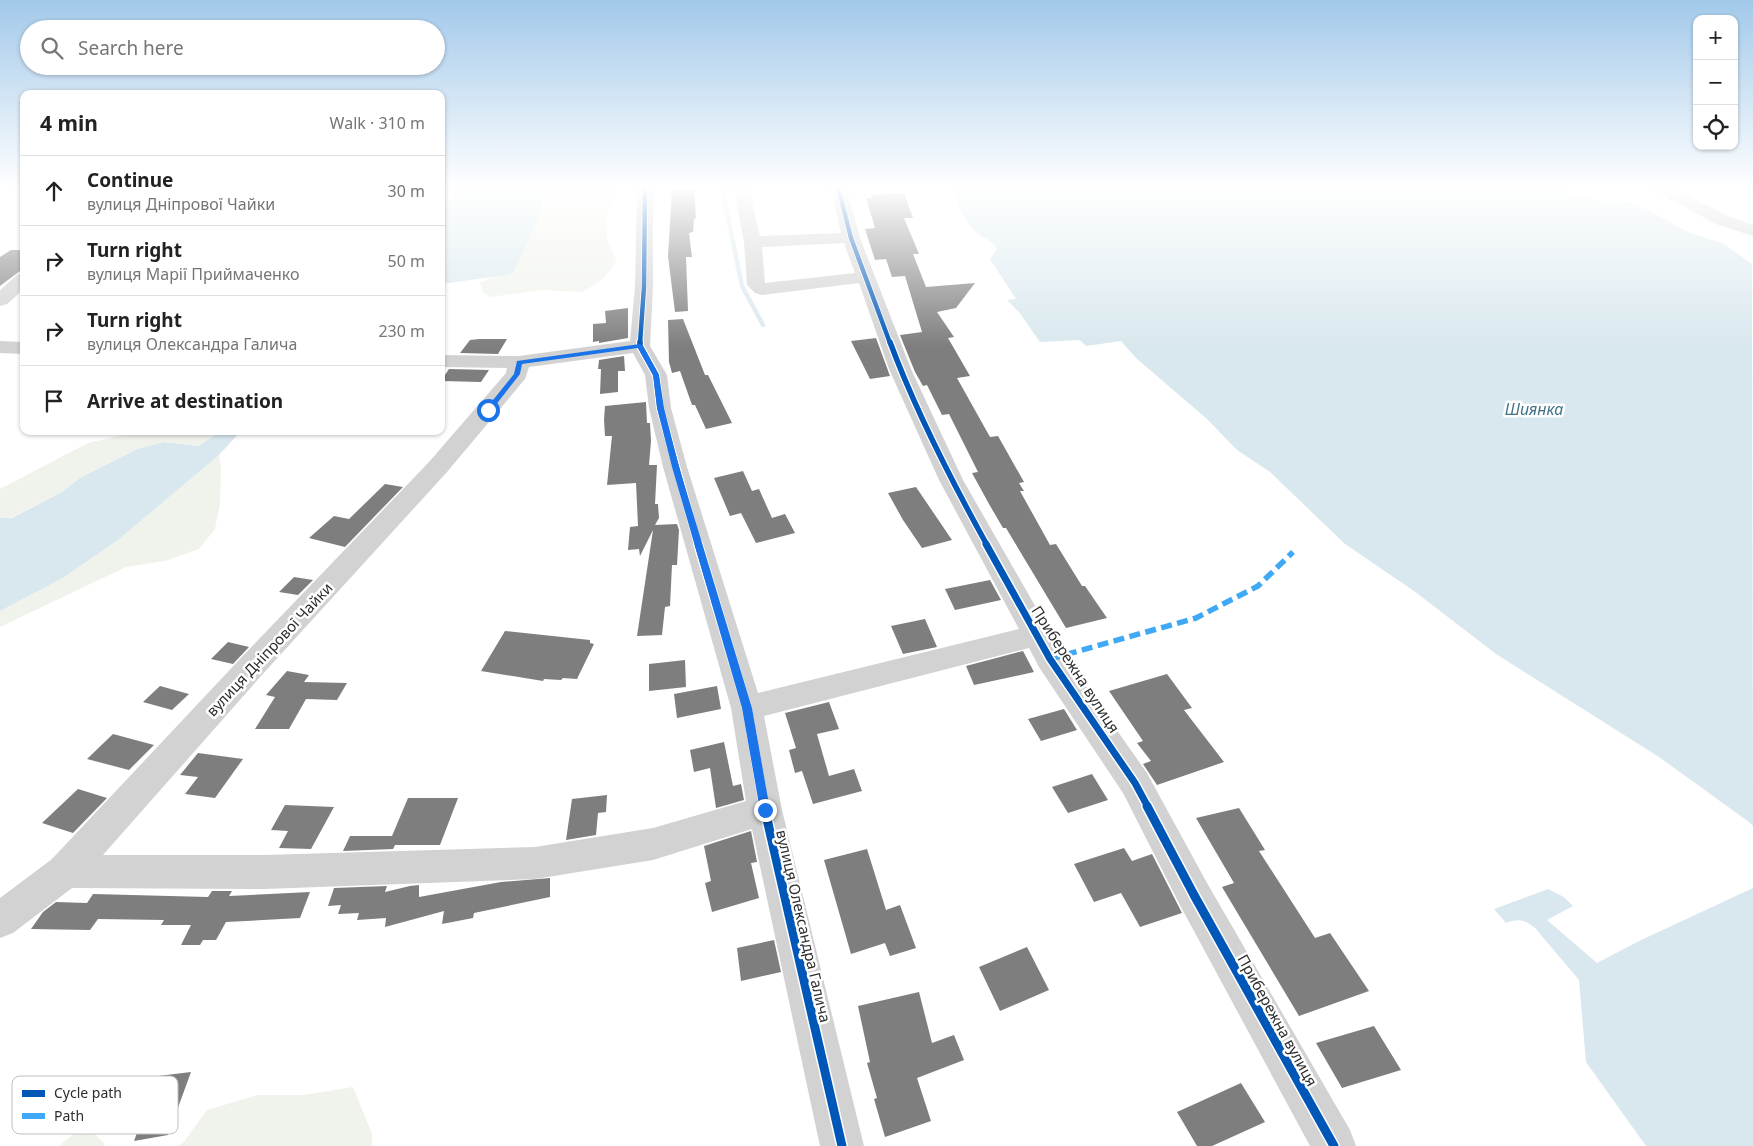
<!DOCTYPE html>
<meta charset="utf-8">
<style>
:root{--surface:#fff;--page:#f2f2f2;--text:#222;--muted:#767676;--line:#e0e0e0}
body{margin:0;font-family:"Noto Sans",sans-serif;background:var(--page);color:var(--text)}
.controls{position:absolute;right:15px;top:15px;display:grid;overflow:hidden;border-radius:10px;box-shadow:0 1px 4px #0004}
.controls button{width:45px;height:45px;display:grid;place-items:center;padding:0;border:0;border-bottom:1px solid var(--line);background:var(--surface);color:var(--text);font:25px sans-serif}
.stop{position:absolute;width:15px;height:15px;margin:-11px;border:4px solid #1a73e8;border-radius:50%;background:#fff}
.stop.end{background:#1a73e8;border-color:#fff;box-shadow:0 1px 5px #0008}
.list{margin:0;padding:0;list-style:none}
h2{display:flex;justify-content:space-between;align-items:center;height:65px;margin:0;padding:0 20px;font-size:21px}
h2 small{font-size:16px;font-weight:400;color:var(--muted)}
.list li{display:grid;grid-template-columns:32px 1fr auto;gap:15px;align-items:center;box-sizing:border-box;height:70px;padding:0 20px;border-top:1px solid var(--line)}
.list b{display:block;font-size:19px;white-space:nowrap}
.list p{margin:0;font-size:16px;white-space:nowrap;color:var(--muted)}
.list em{font-size:16px;font-style:normal;color:var(--muted)}
.icon{flex:none;width:28px;height:28px;fill:none;stroke:currentColor;stroke-width:2;stroke-linecap:round;stroke-linejoin:round}
.map{position:relative;flex:none;width:1753px;height:1146px;overflow:hidden}
.search{position:absolute;background:var(--surface);box-shadow:0 1px 4px #0004;left:20px;top:20px;width:425px;height:55px;display:flex;align-items:center;gap:12px;box-sizing:border-box;padding:0 18px;border-radius:28px;color:var(--muted);font-size:19px}
.panel{position:absolute;background:var(--surface);box-shadow:0 1px 4px #0004;left:20px;top:90px;width:425px;height:345px;border-radius:10px}
.map>svg:first-child{display:block}
.green{fill:#f0f3eb}
.water{fill:#d9e8ee}
.lines{fill:none;stroke-linecap:round;stroke-linejoin:round}
.stream{stroke:#d9e8ee;stroke-width:4.5}
.building{fill:#7e7e7e}
.minor{fill:#d2d2d2;fill-rule:evenodd}
.quiet{stroke:#3fa9f5;stroke-width:5.5;stroke-dasharray:11 5.5;stroke-linecap:butt}
.cycleway-far3-casing{stroke:#fff;stroke-width:6}
.cycleway-far2-casing{stroke:#fff;stroke-width:8}
.cycleway-far1-casing{stroke:#fff;stroke-width:10}
.cycleway-casing{stroke:#fff;stroke-width:12}
.cycleway-far3{stroke:#0057b8;stroke-width:4.5}
.cycleway-far2{stroke:#0057b8;stroke-width:5.5}
.cycleway-far1{stroke:#0057b8;stroke-width:7}
.cycleway{stroke:#0057b8;stroke-width:9}
.route{fill:#1a73e8}
.labels{text-anchor:middle;dominant-baseline:central;stroke-width:5;stroke-linejoin:round;paint-order:stroke}
.street-label{font-size:15px;fill:#2d2d2d;stroke:#fff}
.water-label{font-size:16px;font-style:italic;fill:#427287;stroke:#fff}
.key{fill:#fff;stroke:#c0c0c0;stroke-width:1}
.key-label{font-size:14px;fill:#2d2d2d}
</style>
<div class="map">
<svg width="1753" height="1146" viewBox="0 0 1753 1146">
<rect width="100%" height="100%" fill="#fff"/>
<path class="green" d="M581 188H615L607 217V240L617 261 604 278 583 292 542 290 490 297 483 293 480 283 493 277 506 275 527 244 549 191Z
M178 431H220L199 446 164 442 137 449 80 478 62 492 11 518H0V489L88 443 132 433Z
M219 455 221 467 220 503 215 529 199 549 165 561 126 567 0 627V611L63 578 118 540Z
M353 1087 372 1134V1146H178L183 1143 207 1110 258 1095H304Z
M85 1125 103 1142 105 1146H59Z"/>
<path class="water" d="M456 187H551L543 201 538 220 513 273 506 275 441 284V212Z
M951 187H1544L1602 201H1627L1658 215 1690 233 1724 244 1752 264 1753 826 1749 822 1659 757 1496 654 1414 591 1345 544 1270 472 1237 450 1207 419 1136 358 1121 341 1086 346 1080 340 1040 342 1019 312 1007 300 1016 299 990 259 997 249C991 238 980 238 973 229 961 217 958 202 951 187Z
M220 431H241L219 455 118 540 63 578 0 611V518H12L62 492 80 478 137 449 164 442 199 446Z
M1753 888V1146H1646L1586 1062 1579 980 1535 928C1525 920 1518 918 1506 923L1494 909 1548 889 1564 897 1573 906 1547 920 1597 963 1639 941Z"/>
<g class="lines">
<path class="stream" d="M724 187 726 208 742 286 763 325"/>
</g>
<path class="building" d="M694 189 696 218 694 219 693 232 689 233 692 257H686L688 311 675 312 668 256 672 190Z
M904 193 913 218H904L919 254H913L926 287 975 283 956 308 937 312 954 337 948 338 970 376 957 378 990 437 998 436 1024 482 1019 483 1024 491H1020L1050 545 1056 544 1082 586H1085L1107 618 1066 628 1006 528H1003L989 504 972 473 978 472 949 414 942 415 927 385 923 386 915 372 900 335 922 332 905 276 892 277 886 259 875 260 865 229 875 228 866 198H872L871 195Z
M11 250H24V268L0 286V257Z
M628 308V338L599 343V341L593 342V324L606 323 605 311Z
M683 319 705 375H708L732 423 706 429 695 405H692L680 371 672 373 669 362 668 320Z
M876 338 890 376 870 379 851 341Z
M479 339H507L498 354 460 353 470 340Z
M624 356 625 371H618V392L600 394 601 369H598L599 360Z
M449 369 489 370 481 382 441 381Z
M646 402 647 423H650L651 441 649 465H657L655 504H658L659 518 655 525 677 524 679 530 677 565H672L670 606 665 607 662 635 637 636 653 530 640 556 639 549 628 550 630 527 638 526 636 483 607 485 612 436H605L604 420 605 406Z
M743 471 752 491 759 489 772 518 785 514 795 533 756 543 741 513 730 516 714 478Z
M385 484 403 487 345 547 309 538 334 516 349 519Z
M916 487 952 540 922 548 903 520 888 493Z
M294 577 313 580 298 595 279 592Z
M990 580 1001 600 955 610 945 589Z
M925 619 937 647 903 654 891 626Z
M505 631 590 640V643L594 644 577 679 563 678 561 680 544 679 543 681 481 671Z
M228 642 249 647 233 664 211 659Z
M1023 651 1034 672 974 685 966 666Z
M685 660 686 687 649 691V664Z
M287 671 309 675 304 682 347 683 337 700 306 699 289 729H255L275 697 266 695Z
M1167 674 1192 708 1184 710 1224 762 1157 785 1143 764 1151 761 1137 743 1143 741 1109 691Z
M160 686 189 694 172 710 143 702Z
M717 686 721 709 677 718 674 694Z
M829 702 839 729 817 734 829 776 854 769 862 791 813 804 802 771 795 773 789 750 796 748 785 713Z
M1064 709 1077 730 1041 741 1028 719Z
M113 734 154 745 129 770 87 759Z
M724 742 733 786 741 784 744 800 716 808 710 768 694 772 690 750Z
M198 753 243 759 215 798 185 794 198 777 180 775Z
M1092 774 1108 800 1068 813 1052 787Z
M78 789 107 798 73 833 42 823Z
M607 795 606 812 598 813 596 835 566 840 572 799Z
M408 798H458L440 845H395L393 849 343 851 350 836H392Z
M285 805 334 807 311 849 279 848 288 831 271 830Z
M1239 808 1265 850 1259 851 1315 938 1330 933 1369 991 1299 1016 1222 887 1234 883 1196 818Z
M751 831 757 862 751 863 759 898 712 912 705 883 711 881 704 846Z
M1124 848 1132 861 1152 854 1182 913 1140 927 1121 893 1094 902 1074 864Z
M867 849 886 910 900 905 916 948 890 956 885 943 851 954 824 860Z
M550 878V897L474 913 473 918 442 924 444 911 385 927 386 918 357 920 359 913 338 914 341 905 328 906 334 888 387 886 385 892 410 886 419 885V897L501 882Z
M212 891H232L229 896 310 892 300 918 226 922 216 940H203L200 945H181L191 925H161L164 920 98 919 90 930 31 929 43 912 56 902 87 903 93 894 208 897Z
M774 940 781 972 741 981 737 948Z
M1027 947 1049 990 1000 1011 979 967Z
M919 992 932 1043 954 1035 964 1060 917 1078 931 1121 885 1137 874 1099 877 1098 867 1063 870 1062 858 1006Z
M1374 1026 1401 1070 1342 1088 1316 1043Z
M191 1072 168 1135 134 1141 158 1076Z
M1241 1083 1265 1122 1212 1146H1197L1177 1112Z"/>
<g class="lines">
<path class="minor" d="M637 187H653V287L650 346 667 375 671 408 687 467 758 693 1019 629 939 480 889 369 859 283 762 295 755 293 747 285 744 242 737 207 735 187H751L753 207 760 236 841 233 830 187H846L860 238 911 369 963 480 1061 651 1147 773 1207 883 1350 1130 1356 1146H1310L1181 907 1123 793 1039 667 1029 648 764 716 782 810 864 1146H820L752 829 653 860 535 879 264 889 72 888 13 933 0 938V898L52 859 239 660 429 462 506 373 507 368 441 367V355L519 356 630 341 635 287ZM844 243 855 273 765 283 762 247ZM633 353 645 375 649 408 663 467 731 708 746 801 653 828 535 847 264 855H103L261 676 447 472 525 379 529 367Z
M1651 187H1671L1728 216 1753 225V236L1716 224 1653 190Z
M24 273V289L7 304 0 306V290L17 275Z
M0 341 24 342V354L0 353Z"/>
<path class="quiet" d="M1050 659 1196 618 1258 586 1293 552"/>
<defs>
<path id="cycleway-far3" d="M838 187 851 238 890 343
M640 343 644 287 645 187"/>
<path id="cycleway-far2" d="M640 342V346L656 375 660 408 698 545
M890 342C916 412 951 480 987 545"/>
<path id="cycleway-far1" d="M698 544 747 708 764 807
M986 544 1050 659 1135 783 1148 807"/>
<path id="cycleway" d="M764 806 842 1146
M1147 806 1194 895 1334 1146"/>
</defs>
<use href="#cycleway-far3" class="cycleway-far3-casing"/>
<use href="#cycleway-far2" class="cycleway-far2-casing"/>
<use href="#cycleway-far1" class="cycleway-far1-casing"/>
<use href="#cycleway" class="cycleway-casing"/>
<use href="#cycleway-far3" class="cycleway-far3"/>
<use href="#cycleway-far2" class="cycleway-far2"/>
<use href="#cycleway-far1" class="cycleway-far1"/>
<use href="#cycleway" class="cycleway"/>
</g>
<linearGradient id="sky" x2="0" y2="1"><stop stop-color="#a2c9ea"/><stop offset="0.54" stop-color="#fff"/><stop offset="1" stop-color="#fff" stop-opacity="0"/></linearGradient>
<rect width="1753" height="347" fill="url(#sky)"/>
<path class="route" d="M640 344 643 346 659 375 664 408 679 467 752 708 770 810 765 815 760 810 742 708 672 467 657 408 653 375 638 348 522 364 520 374 491 411 485 410 514 374 517 361Z"/>
<g class="labels">
<g class="street-label">
<text transform="translate(269 649) rotate(-47)">вулиця Дніпрової Чайки</text>
<text transform="translate(1076 669) rotate(57)">Прибережна вулиця</text>
<text transform="translate(804 926) rotate(77)">вулиця Олександра Галича</text>
<text transform="translate(1278 1020) rotate(61)">Прибережна вулиця</text>
</g>
<g class="water-label">
<text x="1534" y="409">Шиянка</text>
</g>
</g>
<rect x="12" y="1076" width="166" height="58" rx="8" class="key"/>
<rect x="22" y="1090" width="23" height="7" fill="#0057b8"/>
<rect x="22" y="1113" width="23" height="6" fill="#3fa9f5"/>
<g class="key-label">
<text x="54" y="1098">Cycle path</text>
<text x="54" y="1121">Path</text>
</g>
</svg>
<div class="controls">
<button>+</button>
<button>−</button>
<button><svg class="icon" aria-label="locate" viewBox="0 0 24 24"><circle cx="12" cy="12" r="6"/><path d="M12 2v4M12 18v4M2 12h4M18 12h4"/></svg></button>
</div>
<div class="stop" style="left:488px;top:410px"></div>
<div class="stop end" style="left:765px;top:810px"></div>
<div class="search"><svg class="icon" aria-label="search" viewBox="0 0 24 24"><circle cx="10" cy="10" r="6"/><path d="M15 15l6 6"/></svg>Search here</div>
<section class="panel">
<h2>4 min<small>Walk · 310 m</small></h2>
<ul class="list">
<li><svg class="icon" aria-label="ahead" viewBox="0 0 24 24"><path d="M12 20V5M6 11l6-6 6 6"/></svg><div><b>Continue</b><p>вулиця Дніпрової Чайки</p></div><em>30 m</em></li>
<li><svg class="icon" aria-label="right" viewBox="0 0 24 24"><path d="M7 20v-9h11M14 6l5 5-5 5"/></svg><div><b>Turn right</b><p>вулиця Марії Приймаченко</p></div><em>50 m</em></li>
<li><svg class="icon" aria-label="right" viewBox="0 0 24 24"><path d="M7 20v-9h11M14 6l5 5-5 5"/></svg><div><b>Turn right</b><p>вулиця Олександра Галича</p></div><em>230 m</em></li>
<li><svg class="icon" aria-label="arrive" viewBox="0 0 24 24"><path d="M6 21V4h12l-3 4 3 4H6"/></svg><div><b>Arrive at destination</b></div></li>
</ul>
</section>
</div>
